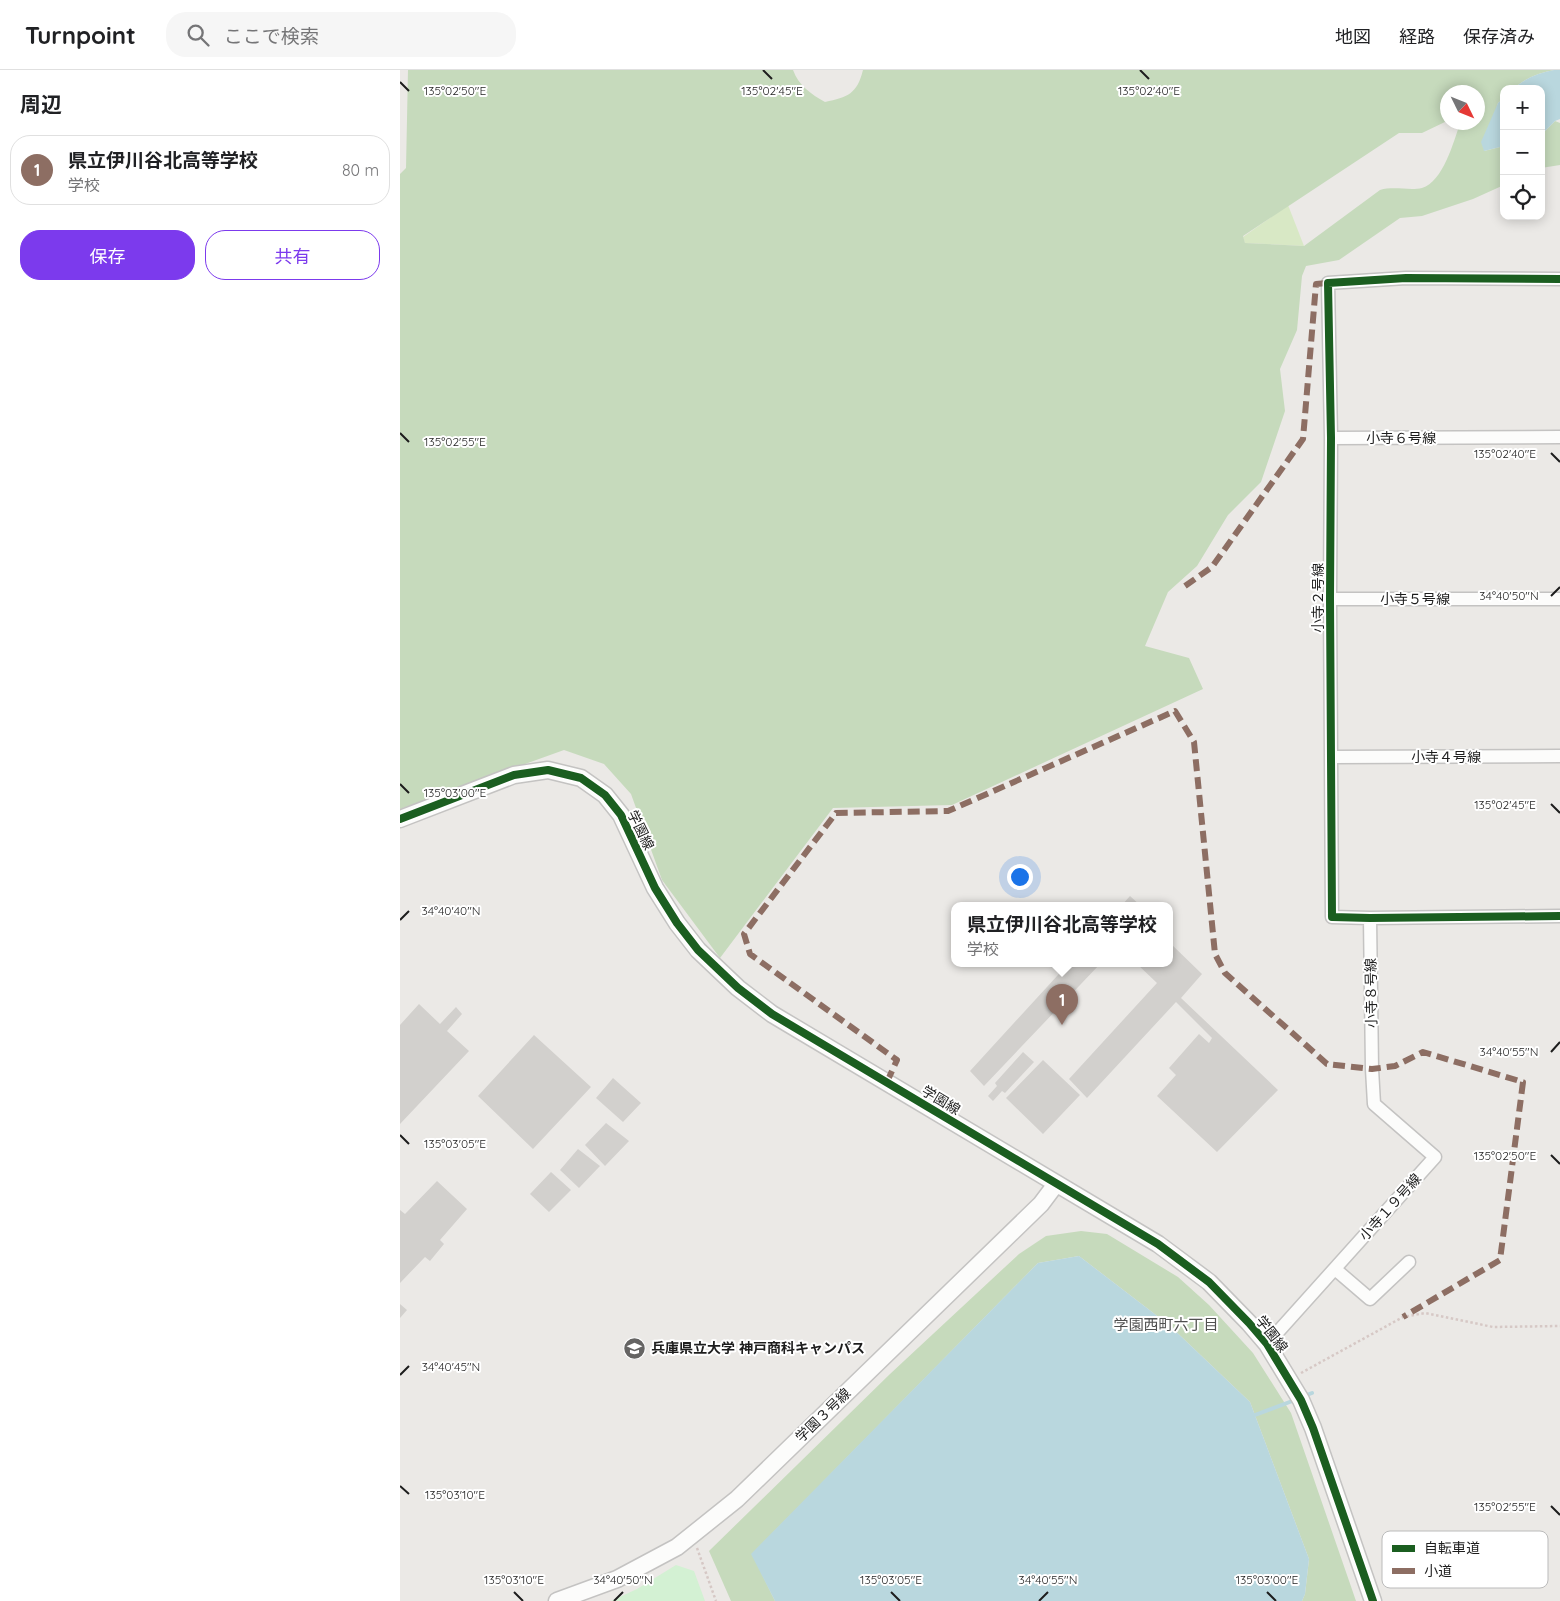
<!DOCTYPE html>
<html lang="ja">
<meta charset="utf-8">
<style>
:root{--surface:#fff;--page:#f6f6f6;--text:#202124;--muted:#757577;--line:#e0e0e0;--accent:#7c3aed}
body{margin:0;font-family:Quicksand,"Noto Sans JP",sans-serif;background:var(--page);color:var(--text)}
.controls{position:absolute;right:15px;top:15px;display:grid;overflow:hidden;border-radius:10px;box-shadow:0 2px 12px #0003}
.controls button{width:45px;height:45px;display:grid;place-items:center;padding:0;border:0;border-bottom:1px solid var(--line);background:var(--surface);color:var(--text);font:25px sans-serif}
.compass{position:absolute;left:1040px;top:15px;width:45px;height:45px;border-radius:50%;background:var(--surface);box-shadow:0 2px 12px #0003;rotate:133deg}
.you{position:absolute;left:619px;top:806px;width:18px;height:18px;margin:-12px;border:4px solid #fff;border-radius:50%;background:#1a73e8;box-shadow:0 0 0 8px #1a73e833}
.badge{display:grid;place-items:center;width:32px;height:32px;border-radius:50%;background:var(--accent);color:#fff;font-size:16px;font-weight:700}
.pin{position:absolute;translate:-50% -41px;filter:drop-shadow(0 1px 2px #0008)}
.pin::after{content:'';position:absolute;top:26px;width:18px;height:15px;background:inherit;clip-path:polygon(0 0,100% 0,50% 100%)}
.popup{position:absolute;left:551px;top:832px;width:222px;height:65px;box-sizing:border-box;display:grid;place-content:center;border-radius:10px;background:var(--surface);filter:drop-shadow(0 1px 4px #0005);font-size:16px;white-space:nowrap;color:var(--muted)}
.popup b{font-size:19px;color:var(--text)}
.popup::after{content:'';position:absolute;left:50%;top:100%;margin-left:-10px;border:10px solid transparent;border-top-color:var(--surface)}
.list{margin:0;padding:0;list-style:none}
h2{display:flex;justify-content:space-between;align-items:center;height:65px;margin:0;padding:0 20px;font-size:21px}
h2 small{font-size:16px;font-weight:400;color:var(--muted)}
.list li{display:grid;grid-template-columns:32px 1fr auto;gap:15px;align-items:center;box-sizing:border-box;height:70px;margin:0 10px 10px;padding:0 10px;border:1px solid var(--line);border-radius:20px}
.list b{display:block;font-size:19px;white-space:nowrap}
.list p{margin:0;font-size:16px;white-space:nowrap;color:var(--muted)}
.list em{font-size:16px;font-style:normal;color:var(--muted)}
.actions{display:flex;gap:10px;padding:15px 20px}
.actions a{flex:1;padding:11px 0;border:1px solid var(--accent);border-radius:20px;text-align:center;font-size:18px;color:var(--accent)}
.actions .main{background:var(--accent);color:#fff}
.icon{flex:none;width:28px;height:28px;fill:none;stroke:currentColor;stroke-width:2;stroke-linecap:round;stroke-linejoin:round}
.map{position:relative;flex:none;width:1160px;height:1531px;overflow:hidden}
header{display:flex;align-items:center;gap:30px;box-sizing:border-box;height:70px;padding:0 25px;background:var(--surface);border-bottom:1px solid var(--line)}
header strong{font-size:24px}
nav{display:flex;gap:28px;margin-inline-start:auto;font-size:18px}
.search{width:350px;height:45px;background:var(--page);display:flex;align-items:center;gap:12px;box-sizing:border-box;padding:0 18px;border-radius:20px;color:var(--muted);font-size:19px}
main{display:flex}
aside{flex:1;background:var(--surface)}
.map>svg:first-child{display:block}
.grass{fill:#d8e8c5}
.forest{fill:#c6dabc;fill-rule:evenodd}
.park{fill:#d3f1d3}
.water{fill:#b9d7de}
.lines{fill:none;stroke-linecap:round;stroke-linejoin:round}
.stream{stroke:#b9d7de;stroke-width:4}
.building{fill:#d2d0cd}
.minor-casing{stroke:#c4c3c2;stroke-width:15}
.tertiary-casing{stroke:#c4c3c2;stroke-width:19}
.path{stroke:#d6c8c5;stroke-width:2.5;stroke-dasharray:2.5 2.5;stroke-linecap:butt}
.minor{stroke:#fcfcfb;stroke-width:12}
.tertiary{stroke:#fcfcfb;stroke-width:16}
.quiet{stroke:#8d6e63;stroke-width:6;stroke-dasharray:12 6;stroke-linecap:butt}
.cycleway-casing{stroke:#fff;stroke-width:11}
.cycleway{stroke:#1b5e20;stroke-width:8}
.ticks{fill:none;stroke:#1d1d1d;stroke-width:2}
.labels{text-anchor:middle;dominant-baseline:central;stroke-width:4;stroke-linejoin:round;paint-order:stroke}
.street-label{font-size:14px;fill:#1d1d1d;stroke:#fff}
.poi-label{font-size:14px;font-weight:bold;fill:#1d1d1d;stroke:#fff;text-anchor:start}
.neighbourhood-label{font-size:15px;fill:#505050;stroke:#fff}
.key{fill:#fff;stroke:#bbb;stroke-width:1}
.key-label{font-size:14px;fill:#1d1d1d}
.ticks-label{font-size:12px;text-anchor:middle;fill:#1d1d1d;stroke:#fff;stroke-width:4;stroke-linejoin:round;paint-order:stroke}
</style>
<header>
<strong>Turnpoint</strong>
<div class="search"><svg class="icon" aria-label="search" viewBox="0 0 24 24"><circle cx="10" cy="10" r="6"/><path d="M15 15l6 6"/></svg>ここで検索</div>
<nav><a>地図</a><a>経路</a><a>保存済み</a></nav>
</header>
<main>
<aside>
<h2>周辺<small></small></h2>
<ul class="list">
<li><span class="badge" style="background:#8d6e63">1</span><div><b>県立伊川谷北高等学校</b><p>学校</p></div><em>80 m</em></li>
</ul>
<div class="actions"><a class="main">保存</a><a>共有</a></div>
</aside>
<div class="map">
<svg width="1160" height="1531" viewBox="0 0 1160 1531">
<rect width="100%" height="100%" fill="#ebe9e6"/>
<path class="grass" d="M888 135 904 176 845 173 843 167Z"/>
<path class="forest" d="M8 0H393C399 16 411 24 425 32 448 27 457 24 463 0H1154C1139 3 1125 8 1113 19H1104V28L1098 33 1084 81 1104 76V115L1073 129 1022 146 1000 148 939 190 906 196 902 206 897 260 880 299 885 341 861 412 828 445 797 496 768 522 745 576 789 588 803 619 552 735 433 738 320 888 262 810 231 724 204 694 164 680 0 739V104L6 98ZM1048 22H1078V52L1060 53C1054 71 1043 112 1022 118 1010 121 994 116 980 120L904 176 845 173 843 166 999 63H1022L1047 51Z
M1155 51 1160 53V95L1141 98V65Z
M681 1161 707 1164 778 1207 809 1235 853 1283 891 1343 956 1531H902L905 1524 909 1489 850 1332 769 1255 679 1186 638 1193 352 1484 375 1531H331L309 1481 490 1304 619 1184 646 1166Z"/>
<path class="park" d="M276 1495 294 1501 305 1531H211L237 1519Z"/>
<path class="water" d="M1154 0H1160V49L1155 51 1141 65V19H1113C1125 8 1139 3 1154 0Z
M1104 28V76L1084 81 1081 72 1098 33Z
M679 1186 769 1255 850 1332 909 1489 905 1524 902 1531H375L351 1484 638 1193Z"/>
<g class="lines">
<path class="stream" d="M904 1326 912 1323
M855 1345 895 1330"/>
</g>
<path class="building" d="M730 826 741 836H721Z
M770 873 802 904 781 928 878 1020 817 1082 757 1026 776 1005 769 998 799 964 809 973 812 968 776 932 687 1028 669 1009 757 913 737 894H770Z
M668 894H700L584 1016 570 1001Z
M19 934 40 954 56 937 62 944 47 961 69 981 0 1054V955Z
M134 965 191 1017 133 1079 78 1026Z
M623 982 634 992 605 1023 602 1021 593 1031 588 1026 597 1016 595 1013Z
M643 990 680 1025 643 1064 606 1028Z
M213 1008 241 1033 223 1052 196 1028Z
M206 1053 229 1071 205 1096 185 1075Z
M178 1079 200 1096 179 1118 160 1100Z
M151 1102 171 1120 149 1142 130 1124Z
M37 1111 67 1139 40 1170 44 1174 30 1191 25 1187 0 1213V1140L5 1144Z
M0 1234 7 1240 0 1248Z"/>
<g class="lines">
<defs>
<path id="minor" d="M1160 209 1006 208 928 213 931 368 930 529 932 847 970 848 1160 846
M931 368 1160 367
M930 529H1160
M932 687 1160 686
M935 1199 970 1229 1009 1192
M867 1274 1035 1087 974 1034 972 999 970 848"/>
<path id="tertiary" d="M0 749 114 705 148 700 181 708 205 725 221 745 255 818 277 853 298 880 338 918 372 944 758 1174 809 1212 849 1253 867 1274 901 1330 913 1358 973 1531
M157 1531 217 1509 277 1477 337 1429 641 1134 656 1114"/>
</defs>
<use href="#minor" class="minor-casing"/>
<use href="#tertiary" class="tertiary-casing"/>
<path class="path" d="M901 1303 1003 1247 1025 1243 1093 1257 1160 1256
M297 1478 316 1531"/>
<use href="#minor" class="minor"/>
<use href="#tertiary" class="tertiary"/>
<path class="quiet" d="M785 516 812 497 903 369 916 214 928 213
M487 1012 497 990 350 884 344 864 436 743 548 741 775 641 794 672 815 884 825 903 927 994 972 999 995 996 1023 982 1123 1012 1100 1190 1003 1247"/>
<defs>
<path id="cycleway" d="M1160 209 1006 208 928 213 931 368 930 529 932 847 970 848 1160 846
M0 749 114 705 148 700 181 708 205 725 221 745 255 818 277 853 298 880 338 918 372 944 758 1174 809 1212 849 1253 867 1274 901 1330 913 1358 973 1531"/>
</defs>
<use href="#cycleway" class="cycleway-casing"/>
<use href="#cycleway" class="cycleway"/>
</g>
<path class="ticks" d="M363 0 372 9M740 0 749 9M0 12 9 21M0 363 9 372M1151 383 1160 392M1151 526 1160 517M0 714 9 723M1151 734 1160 743M0 850 9 841M1151 982 1160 972M0 1065 9 1074M1151 1085 1160 1094M0 1305 9 1296M0 1416 9 1424M1151 1436 1160 1445M114 1522 123 1531M491 1522 500 1531M867 1522 876 1531M214 1531 223 1522M639 1531 648 1522"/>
<defs>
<symbol id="university-disc" viewBox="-11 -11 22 22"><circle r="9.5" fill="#656463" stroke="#fff"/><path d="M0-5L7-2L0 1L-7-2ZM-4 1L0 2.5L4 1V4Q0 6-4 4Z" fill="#fff"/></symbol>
</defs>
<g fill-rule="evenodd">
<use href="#university-disc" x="222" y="1266" width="25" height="25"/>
</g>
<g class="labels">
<g class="street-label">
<text x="1001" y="368">小寺６号線</text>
<text transform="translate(918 528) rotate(-90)">小寺２号線</text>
<text x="1015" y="529">小寺５号線</text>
<text x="1046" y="687">小寺４号線</text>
<text transform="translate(241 760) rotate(64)">学園線</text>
<text transform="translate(971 923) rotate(-91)">小寺８号線</text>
<text transform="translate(541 1030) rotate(31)">学園線</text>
<text transform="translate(990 1137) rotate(-48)">小寺１９号線</text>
<text transform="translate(872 1264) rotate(52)">学園線</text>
<text transform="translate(423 1345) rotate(-44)">学園３号線</text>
</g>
<g class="poi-label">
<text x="251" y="1278">兵庫県立大学 神戸商科キャンパス</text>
</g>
<g class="neighbourhood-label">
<text x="766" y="1254">学園西町六丁目</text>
</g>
</g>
<rect x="982" y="1461" width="166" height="57" rx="8" class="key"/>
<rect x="992" y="1475" width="23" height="7" fill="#1b5e20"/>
<rect x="992" y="1498" width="23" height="6" fill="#8d6e63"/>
<g class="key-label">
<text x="1024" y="1483">自転車道</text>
<text x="1024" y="1506">小道</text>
</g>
<g class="ticks-label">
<text x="55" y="25">135°02'50"E</text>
<text x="372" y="25">135°02'45"E</text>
<text x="749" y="25">135°02'40"E</text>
<text x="55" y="376">135°02'55"E</text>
<text x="1105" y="388">135°02'40"E</text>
<text x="1109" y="530">34°40'50"N</text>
<text x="55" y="727">135°03'00"E</text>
<text x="1105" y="739">135°02'45"E</text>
<text x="51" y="845">34°40'40"N</text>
<text x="1109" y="986">34°40'55"N</text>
<text x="55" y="1078">135°03'05"E</text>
<text x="1105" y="1090">135°02'50"E</text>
<text x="51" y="1301">34°40'45"N</text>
<text x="55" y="1429">135°03'10"E</text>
<text x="1105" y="1441">135°02'55"E</text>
<text x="223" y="1514">34°40'50"N</text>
<text x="648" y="1514">34°40'55"N</text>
<text x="114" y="1514">135°03'10"E</text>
<text x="491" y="1514">135°03'05"E</text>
<text x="867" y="1514">135°03'00"E</text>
</g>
</svg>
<div class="controls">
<button>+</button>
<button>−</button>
<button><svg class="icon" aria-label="locate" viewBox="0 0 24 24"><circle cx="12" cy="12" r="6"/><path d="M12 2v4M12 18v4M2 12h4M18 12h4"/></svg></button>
</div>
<svg class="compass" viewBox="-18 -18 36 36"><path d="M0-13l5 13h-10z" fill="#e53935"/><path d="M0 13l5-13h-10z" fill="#757577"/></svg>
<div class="you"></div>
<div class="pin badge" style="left:662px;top:955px;background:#8d6e63">1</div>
<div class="popup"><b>県立伊川谷北高等学校</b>学校</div>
</div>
</main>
